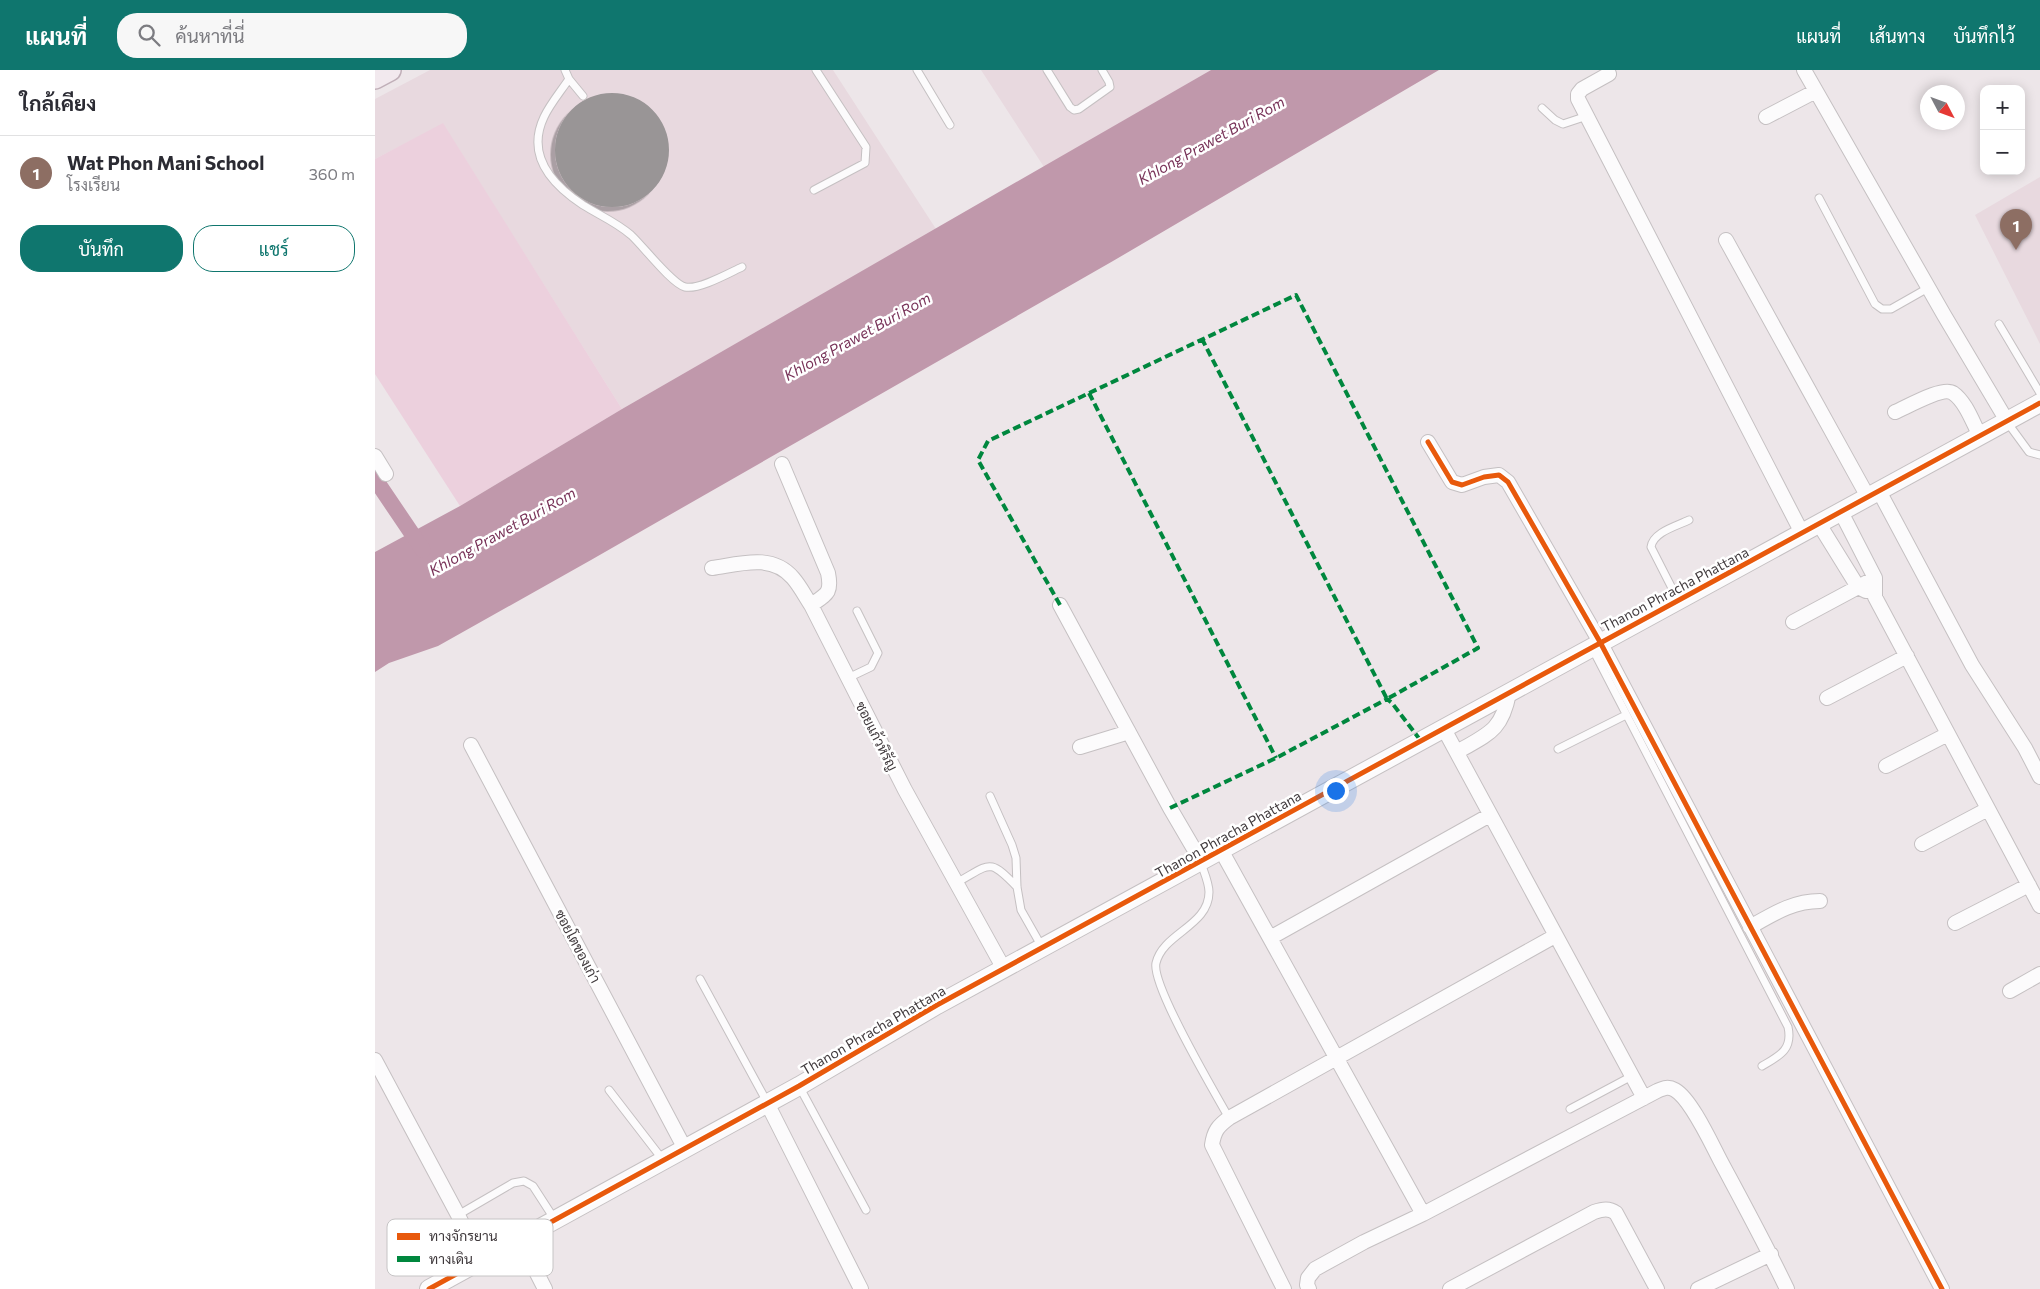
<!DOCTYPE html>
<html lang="th">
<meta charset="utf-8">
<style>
:root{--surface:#fff;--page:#f7f7f7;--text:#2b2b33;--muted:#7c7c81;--line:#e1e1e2;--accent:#0f766e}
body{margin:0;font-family:Commissioner,Sarabun,sans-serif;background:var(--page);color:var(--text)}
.controls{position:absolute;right:15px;top:15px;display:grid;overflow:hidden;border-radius:10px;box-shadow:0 2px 12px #0003}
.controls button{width:45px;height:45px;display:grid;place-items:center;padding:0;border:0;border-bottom:1px solid var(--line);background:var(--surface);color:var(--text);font:25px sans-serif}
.compass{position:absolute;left:1545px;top:15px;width:45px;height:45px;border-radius:50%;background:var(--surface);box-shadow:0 2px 12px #0003;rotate:131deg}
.you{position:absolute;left:960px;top:720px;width:18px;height:18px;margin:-12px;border:4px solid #fff;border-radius:50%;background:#1a73e8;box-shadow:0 0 0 8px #1a73e833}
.badge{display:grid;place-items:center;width:32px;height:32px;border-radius:50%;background:var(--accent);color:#fff;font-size:16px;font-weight:700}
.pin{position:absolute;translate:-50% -41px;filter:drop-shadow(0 1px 2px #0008)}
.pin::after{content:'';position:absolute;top:26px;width:18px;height:15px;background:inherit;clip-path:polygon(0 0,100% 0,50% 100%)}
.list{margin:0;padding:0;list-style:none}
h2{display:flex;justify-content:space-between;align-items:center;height:65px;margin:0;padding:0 20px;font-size:21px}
h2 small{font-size:16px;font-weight:400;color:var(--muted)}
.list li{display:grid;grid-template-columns:32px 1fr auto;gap:15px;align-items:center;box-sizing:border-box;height:75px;padding:0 20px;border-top:1px solid var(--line)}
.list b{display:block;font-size:19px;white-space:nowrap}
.list p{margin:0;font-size:16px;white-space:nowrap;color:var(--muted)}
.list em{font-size:16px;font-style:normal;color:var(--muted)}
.actions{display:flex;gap:10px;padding:15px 20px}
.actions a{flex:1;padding:11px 0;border:1px solid var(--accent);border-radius:20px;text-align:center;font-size:18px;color:var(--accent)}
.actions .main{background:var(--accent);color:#fff}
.icon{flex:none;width:28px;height:28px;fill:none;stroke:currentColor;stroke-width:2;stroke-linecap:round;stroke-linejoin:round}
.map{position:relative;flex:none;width:1665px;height:1219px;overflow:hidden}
header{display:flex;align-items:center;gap:30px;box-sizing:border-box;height:70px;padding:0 25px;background:var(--accent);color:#fff}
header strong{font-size:24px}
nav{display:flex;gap:28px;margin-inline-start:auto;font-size:18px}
.search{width:350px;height:45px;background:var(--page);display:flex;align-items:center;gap:12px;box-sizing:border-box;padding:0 18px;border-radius:20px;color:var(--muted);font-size:19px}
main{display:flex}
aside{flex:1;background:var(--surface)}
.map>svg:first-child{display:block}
.built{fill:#e8d9df}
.green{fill:#ecd0dd}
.water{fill:#c098ab}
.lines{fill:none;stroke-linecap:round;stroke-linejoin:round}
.canal{stroke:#c098ab;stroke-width:16}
.building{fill:#999596;filter:url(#shadow)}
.service-casing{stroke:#c5c0c2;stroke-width:9}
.minor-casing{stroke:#c5c0c2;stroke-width:16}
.tertiary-casing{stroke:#c5c0c2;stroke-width:20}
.primary-casing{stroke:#c0afb8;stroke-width:24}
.service{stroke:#fcfbfc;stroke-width:7}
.minor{stroke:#fcfbfc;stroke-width:14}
.tertiary{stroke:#fcfbfc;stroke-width:18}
.primary{stroke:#f2e9ee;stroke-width:21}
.quiet{stroke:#00873e;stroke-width:4;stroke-dasharray:8 4;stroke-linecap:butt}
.cycleway-casing{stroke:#fff;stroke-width:8}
.cycleway{stroke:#e8590c;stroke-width:5}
.labels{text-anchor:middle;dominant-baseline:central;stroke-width:5;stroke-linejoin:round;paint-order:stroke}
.street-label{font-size:14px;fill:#403a3d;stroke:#fff}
.water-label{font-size:15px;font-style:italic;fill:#783258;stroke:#fff}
.key{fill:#fff;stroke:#c6c4c5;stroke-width:1}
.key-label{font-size:14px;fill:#403a3d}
</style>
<header>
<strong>แผนที่</strong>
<div class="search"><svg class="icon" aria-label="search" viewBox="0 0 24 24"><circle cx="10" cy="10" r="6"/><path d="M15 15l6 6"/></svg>ค้นหาที่นี่</div>
<nav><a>แผนที่</a><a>เส้นทาง</a><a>บันทึกไว้</a></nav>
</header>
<main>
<aside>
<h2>ใกล้เคียง<small></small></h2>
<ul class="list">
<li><span class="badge" style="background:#8d6e63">1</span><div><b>Wat Phon Mani School</b><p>โรงเรียน</p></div><em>360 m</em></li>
</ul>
<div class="actions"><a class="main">บันทึก</a><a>แชร์</a></div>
</aside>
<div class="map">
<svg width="1665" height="1219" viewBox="0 0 1665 1219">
<defs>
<filter id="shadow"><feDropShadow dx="-4.5" dy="4.5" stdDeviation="0" flood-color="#0004"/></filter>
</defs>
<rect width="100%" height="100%" fill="#ede6e9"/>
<path class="built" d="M55 0H458L561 159 247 339 68 54 0 89V29Z
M606 0H836L669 97Z
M1665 107V274L1600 145Z"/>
<path class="green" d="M68 53 247 339 85 436 0 304V89Z"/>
<path class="water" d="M836 0H1064L738 191 216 490 63 576 14 593 0 602V482L85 436 247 339Z"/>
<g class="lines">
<path class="canal" d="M0 409 48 480"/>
</g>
<path class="building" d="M180 80a57 57 0 1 1 114 0a57 57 0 1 1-114 0Z"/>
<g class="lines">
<defs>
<path id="service" d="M190 0 194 9 208 26
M542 0 575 55
M672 0 695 37 699 40 704 39 735 17 734 12 727 0
M194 9C186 21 175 34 169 47 151 85 176 114 208 135 224 145 241 152 256 165 268 176 297 214 310 217 324 220 354 203 367 197
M1167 38 1180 50 1188 54 1212 46
M439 120 490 93 491 77 441 0
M1444 128 1500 234 1507 239H1516L1553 218
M1624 254 1665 323
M1632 352 1654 382 1665 385
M1303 530 1276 477C1278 462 1302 456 1314 450
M1217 578 1413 957C1418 980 1404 986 1387 996
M473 608 496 597 503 583 482 541
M1183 679 1251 645
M615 726 637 775 641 788 642 817 646 840 667 877
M826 793C829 802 834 813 834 822 834 856 788 863 781 893 776 915 840 1023 854 1048
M581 813C616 794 613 787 642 817
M325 909 392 1032
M424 1016 491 1140
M234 1020 288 1090
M1195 1039 1257 1006
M83 1145 138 1113 149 1111 158 1116 180 1150"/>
<path id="minor" d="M1429 0 1569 245 1632 351
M1234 4 1207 19 1203 24V29L1427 463
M1391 47 1441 21
M1351 170 1493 427
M1520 342C1532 337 1568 316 1578 323 1591 332 1598 353 1605 366
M1053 372 1077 412 1087 415 1109 407 1124 405 1133 412 1225 572 1567 1219
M0 386 11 404
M407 394 453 503C457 523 452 524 436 535
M1504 421 1597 595 1650 678 1665 707
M1466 442 1500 508V527L1665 836
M1444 454 1483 517 1491 521
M337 498C365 494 397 483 418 508 425 516 430 526 436 535L530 720 629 899
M685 535 795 738 826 791
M1418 552 1500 508
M1452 628 1532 586
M1069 659 1269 1028
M96 675 309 1077
M705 677 754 662
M1082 682C1113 664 1127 661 1134 623
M1511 696 1573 664
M1547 774 1613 739
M846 780 1048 1144
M1580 853 1654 815
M1375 857C1398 844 1418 831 1445 831
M895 868 1115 745
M1635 921 1665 904
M0 990 83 1145 105 1191
M392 1033 486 1219
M145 1170 170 1219
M909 1219 837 1075C839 1061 843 1056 854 1048L1180 866
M934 1219 932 1215 933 1208 940 1199 989 1172 1048 1144 1282 1021C1289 1018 1293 1016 1300 1020 1316 1029 1336 1073 1345 1090 1368 1133 1391 1175 1412 1219
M1075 1219 1219 1142C1228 1139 1234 1138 1241 1143L1282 1219
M1323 1219 1396 1184"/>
<path id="tertiary" d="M54 1219 424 1016 562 935 1665 333"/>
<path id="primary" d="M0 8 15 0"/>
</defs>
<use href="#service" class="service-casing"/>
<use href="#minor" class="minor-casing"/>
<use href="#tertiary" class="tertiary-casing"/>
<use href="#primary" class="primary-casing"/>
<use href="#service" class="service"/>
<use href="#minor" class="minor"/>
<use href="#tertiary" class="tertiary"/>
<use href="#primary" class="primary"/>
<path class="quiet" d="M714 323 901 688
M685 535 603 390 613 371 921 225 1103 578 1012 629 827 269
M795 738 901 688 1012 629 1017 633 1046 671"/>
<defs>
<path id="cycleway" d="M1053 372 1077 412 1087 415 1109 407 1124 405 1133 412 1225 572 1567 1219
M54 1219 424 1016 562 935 1665 333"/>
</defs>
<use href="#cycleway" class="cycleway-casing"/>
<use href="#cycleway" class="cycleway"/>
</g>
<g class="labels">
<g class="street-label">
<text transform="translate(1300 519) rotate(-28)">Thanon Phracha Phattana</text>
<text transform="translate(502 666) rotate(63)">ซอยแก้วหิรัญ</text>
<text transform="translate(853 764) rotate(-29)">Thanon Phracha Phattana</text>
<text transform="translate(203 876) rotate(62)">ซอยโตของเก่า</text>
<text transform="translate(498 960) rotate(-30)">Thanon Phracha Phattana</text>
</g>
<g class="water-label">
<text transform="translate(836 70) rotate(-29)">Khlong Prawet Buri Rom</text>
<text transform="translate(482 266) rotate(-29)">Khlong Prawet Buri Rom</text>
<text transform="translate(127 461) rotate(-29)">Khlong Prawet Buri Rom</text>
</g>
</g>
<rect x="12" y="1149" width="166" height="57" rx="8" class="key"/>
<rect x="22" y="1163" width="23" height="7" fill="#e8590c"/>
<rect x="22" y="1186" width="23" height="6" fill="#00873e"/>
<g class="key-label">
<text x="54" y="1171">ทางจักรยาน</text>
<text x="54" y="1194">ทางเดิน</text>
</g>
</svg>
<div class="controls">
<button>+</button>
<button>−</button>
</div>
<svg class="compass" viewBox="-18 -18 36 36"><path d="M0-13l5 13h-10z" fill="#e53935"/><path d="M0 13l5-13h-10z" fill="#7c7c81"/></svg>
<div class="you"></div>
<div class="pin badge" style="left:1641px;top:180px;background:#8d6e63">1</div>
</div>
</main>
